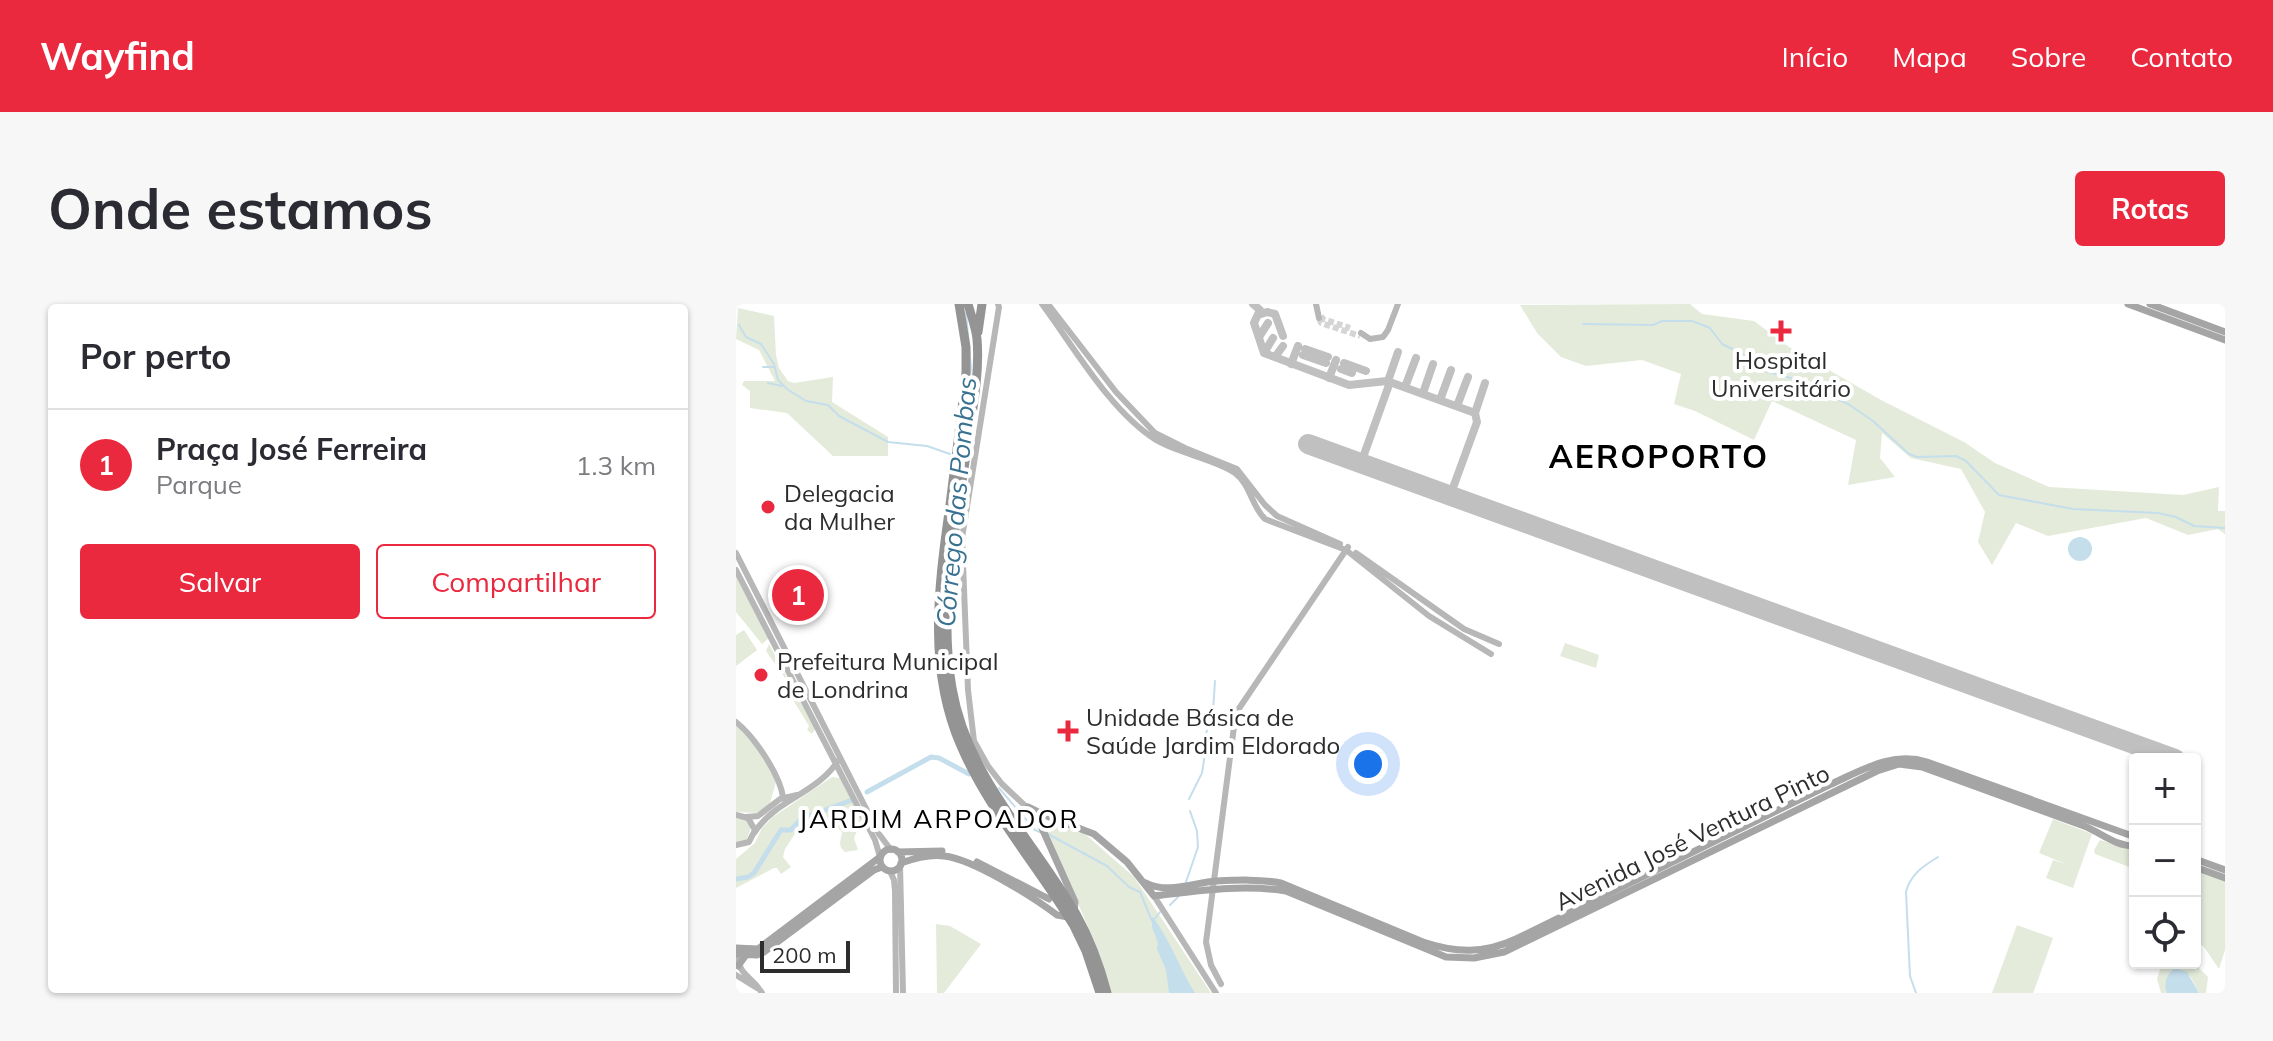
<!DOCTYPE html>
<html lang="pt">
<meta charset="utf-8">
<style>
:root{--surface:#fff;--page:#f7f7f7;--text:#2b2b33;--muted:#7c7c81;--line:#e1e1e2;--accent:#ea293e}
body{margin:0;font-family:Mulish,sans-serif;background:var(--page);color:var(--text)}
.controls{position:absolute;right:24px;bottom:24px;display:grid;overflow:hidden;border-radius:8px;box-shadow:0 2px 6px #0004}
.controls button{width:72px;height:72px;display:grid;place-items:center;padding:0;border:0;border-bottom:2px solid var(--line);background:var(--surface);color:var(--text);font:40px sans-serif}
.scale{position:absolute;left:24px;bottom:20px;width:90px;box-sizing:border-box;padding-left:8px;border:4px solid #2d2d2d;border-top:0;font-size:22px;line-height:28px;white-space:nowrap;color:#2d2d2d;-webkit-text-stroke:6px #fff;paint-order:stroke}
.you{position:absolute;left:632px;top:460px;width:28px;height:28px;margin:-20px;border:6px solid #fff;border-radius:50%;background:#1a73e8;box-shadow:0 0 0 12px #1a73e833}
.badge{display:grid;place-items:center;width:52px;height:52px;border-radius:50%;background:var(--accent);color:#fff;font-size:26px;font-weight:700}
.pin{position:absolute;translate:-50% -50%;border:4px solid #fff;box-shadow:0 2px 8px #0006}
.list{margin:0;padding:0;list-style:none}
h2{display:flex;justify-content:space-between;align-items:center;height:104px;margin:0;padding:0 32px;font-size:34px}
h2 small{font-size:26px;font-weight:400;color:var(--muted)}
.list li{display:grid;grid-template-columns:52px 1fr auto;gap:24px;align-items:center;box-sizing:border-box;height:112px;padding:0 32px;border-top:2px solid var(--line)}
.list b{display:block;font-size:30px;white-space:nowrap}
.list p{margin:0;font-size:26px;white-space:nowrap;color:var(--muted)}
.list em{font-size:26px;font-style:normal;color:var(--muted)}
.actions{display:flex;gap:16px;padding:24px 32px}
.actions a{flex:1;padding:18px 0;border:2px solid var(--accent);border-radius:8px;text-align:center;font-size:28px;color:var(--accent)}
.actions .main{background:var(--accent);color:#fff}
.icon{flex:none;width:44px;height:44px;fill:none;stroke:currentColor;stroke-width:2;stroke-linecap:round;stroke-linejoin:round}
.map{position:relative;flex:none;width:1489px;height:689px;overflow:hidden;border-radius:8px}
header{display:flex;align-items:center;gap:48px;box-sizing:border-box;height:112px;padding:0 40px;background:var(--accent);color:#fff}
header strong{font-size:38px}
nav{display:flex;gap:44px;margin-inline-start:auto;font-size:28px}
.intro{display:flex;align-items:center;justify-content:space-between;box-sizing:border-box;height:192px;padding:0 48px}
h1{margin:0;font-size:56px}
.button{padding:20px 36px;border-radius:8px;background:var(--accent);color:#fff;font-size:28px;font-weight:700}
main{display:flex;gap:48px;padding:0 48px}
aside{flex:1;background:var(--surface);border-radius:8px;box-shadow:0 2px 6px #0004}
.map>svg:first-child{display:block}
.green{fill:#e4ebda}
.water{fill:#c5deec}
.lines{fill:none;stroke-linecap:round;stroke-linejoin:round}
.stream{stroke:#c5deec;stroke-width:2}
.river{stroke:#c5deec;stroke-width:5}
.taxiway{stroke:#c0c0c0;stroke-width:8}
.runway{stroke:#c0c0c0;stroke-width:20}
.secondary-tunnel{stroke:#d5d5d5;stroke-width:6;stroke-dasharray:6 3;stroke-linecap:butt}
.secondary{stroke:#b7b7b7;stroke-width:6}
.primary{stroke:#a5a5a5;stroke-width:7}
.highway{stroke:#949494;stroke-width:9}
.poi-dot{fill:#ea293e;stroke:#fff;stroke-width:3}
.labels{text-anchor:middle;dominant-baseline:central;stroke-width:8;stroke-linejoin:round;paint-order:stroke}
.poi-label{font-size:24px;fill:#2d2d2d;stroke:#fff;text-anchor:start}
.street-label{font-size:24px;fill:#2d2d2d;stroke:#fff}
.water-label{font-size:26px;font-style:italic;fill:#397291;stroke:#fff}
.neighbourhood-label{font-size:26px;letter-spacing:2px;fill:#000;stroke:#fff}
.district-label{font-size:32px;font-weight:bold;letter-spacing:2px;fill:#000;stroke:#fff}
</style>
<header>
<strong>Wayfind</strong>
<nav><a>Início</a><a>Mapa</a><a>Sobre</a><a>Contato</a></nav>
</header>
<div class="intro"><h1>Onde estamos</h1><a class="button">Rotas</a></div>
<main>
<aside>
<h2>Por perto<small></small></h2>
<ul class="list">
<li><span class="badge">1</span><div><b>Praça José Ferreira</b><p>Parque</p></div><em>1.3 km</em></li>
</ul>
<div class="actions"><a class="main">Salvar</a><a>Compartilhar</a></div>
</aside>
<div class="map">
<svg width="1489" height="689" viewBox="0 0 1489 689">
<rect width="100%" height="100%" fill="#fff"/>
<path class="green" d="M954 0 966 10 1018 17 1053 43 1145 96 1228 138 1259 159 1313 183 1447 191 1483 183 1482 207H1489V230L1482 225 1452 231 1410 214 1312 232 1280 219 1256 261 1242 238 1249 208 1225 165 1175 154 1146 129 1144 154 1159 173 1112 181 1120 136 1036 97 1018 136 959 107 938 100 945 70 906 56 850 62 825 53 801 29 784 1Z
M2 4 38 12 40 51 43 64 52 77 58 79 97 73 96 98 152 133V152H97L51 109 14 104V87L6 81 8 77H39L23 46 0 35Z
M0 272 33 334 26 340 0 308Z
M8 326 21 346 0 362V331Z
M829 339 863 351 860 364 824 352Z
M33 340 79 425 76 430 71 426 73 422 49 383V374L30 347Z
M0 421C18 433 31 459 40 478L34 499 23 509 0 508Z
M96 473 104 474 126 516 118 534 122 546 109 548C101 542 105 537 106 528L99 521 74 523 68 529 60 528 49 545 47 553 55 563 45 570 41 564H38L0 584V555L19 539 26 524 37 513Z
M0 514 10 516 15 523 11 536 0 539Z
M1317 515 1356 530 1337 584 1310 574 1317 556 1330 560 1303 549Z
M315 519 349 530 398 573 475 689H375L364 651 310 524Z
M1364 536 1392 545 1399 544 1396 564 1359 550 1358 546Z
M1459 566 1489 577V646L1483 665 1468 643 1459 636Z
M200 620 214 622 245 640 208 689H201Z
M1281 621 1317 634 1299 684 1297 689H1256Z
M1426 659H1458L1472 673 1470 689H1463L1454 672 1438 665C1432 669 1428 682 1431 689H1425L1421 675Z"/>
<path class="water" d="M1332 245a12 12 0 1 1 24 0a12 12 0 1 1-24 0Z
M416 612C434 635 443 664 459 689H433L430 666 421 645 422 639 416 623Z
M1440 664 1451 668 1463 689H1431C1427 681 1431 667 1440 664Z"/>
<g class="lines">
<path class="stream" d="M847 20 917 21 926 17H956L974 24 986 40 1007 50 1013 58 1022 60 1029 67 1058 75 1112 100 1137 117 1173 150 1181 153 1220 152 1230 157 1263 191 1337 205 1422 209 1440 213 1458 222 1489 224
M3 21 10 33 25 40 38 60 42 76 51 85 70 97 92 101 103 112 152 138 191 142 214 150
M27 63H37
M32 79 46 82
M228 122 235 64 230 9
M263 484 299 526 306 529
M453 495 466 469 470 443 468 436 477 407 479 377
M312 530 371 562 393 583 404 588 416 617
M450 578 462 543 461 527 454 507
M434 601 442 593
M417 617 424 608
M1180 689 1174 672 1170 588C1174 571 1187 562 1202 553"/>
<path class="river" d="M131 488 195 453 203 454 233 470
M0 575 12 573 18 569 45 526H55L65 515 116 496"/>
<path class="taxiway" d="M517 0 524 6 518 19 528 49 613 81 651 77 739 109
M522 11 531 8 539 10 547 32
M523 33 532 19
M569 45 592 53
M528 49 537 34
M567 51 590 59
M539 53 547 42
M608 59 630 67
M555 60 562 42
M605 65 616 69
M593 74 600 56
M652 77 662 48
M669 83 680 54
M687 89 697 60
M704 96 715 66
M721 102 732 73
M625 159 654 78
M714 192 741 118 739 109 749 79"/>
<path class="runway" d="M572 140 1439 455"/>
<path class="secondary-tunnel" d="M585 12 587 15 614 24
M583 14 585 19 624 32"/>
<path class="secondary" d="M262 0 263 3 226 234 232 386 238 437 252 462 266 480 301 513
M306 0C338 43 374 107 420 136 444 150 479 155 499 169 514 180 516 203 529 215L610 246 693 312 755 350
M312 0 380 88 419 129 449 144 501 165 529 201 541 212 604 240
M580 0 583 14
M625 29 634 35 647 33 652 26 662 0
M0 249 143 530 155 546
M620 249 728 325 763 340
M0 266 139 536 144 553
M0 418C18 432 44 471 47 493
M0 511 12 514 19 526 13 538 0 541
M10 513 22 512 44 495 61 491
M18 529C40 495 79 491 102 457
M164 561 167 689
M154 567 158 576 159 587 160 689
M418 592 480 689
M0 653C7 675 15 671 26 689
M0 671 21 684
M485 680 475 661 470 638 499 415 502 406 612 243"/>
<path class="primary" d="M1392 0 1489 36
M1414 0 1489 28
M292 503 306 510
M144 556a11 11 0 1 1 22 0a11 11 0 1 1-22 0Z
M162 548 206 547
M1459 555 1489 566
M241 558 313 595
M165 559C179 554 193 550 208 552 237 555 297 593 321 611L332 613 338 608 339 598 301 513 308 511 358 530 391 558 418 592C462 587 506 580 550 587L710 653 738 654 768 648 1141 467 1163 460 1186 463 1348 522C1366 529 1378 542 1399 542
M1459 563 1489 574
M410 579C431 590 457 579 480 577 502 576 523 575 545 579L687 638C720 649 748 650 780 635L1093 481C1125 467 1155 447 1191 458L1399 533
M0 644 22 645 144 553
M0 650 21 651 28 648 138 566 146 563
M2 662 10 651"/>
<path class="highway" d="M223 0 230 43V69C225 115 219 162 213 208 202 286 192 367 225 442 253 507 302 562 338 622L350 647 364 689
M232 0C235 11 240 24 241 35 244 70 236 109 231 144 220 223 202 304 216 384 231 473 297 535 340 610 354 635 364 662 371 689
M242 28 246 0"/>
</g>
<g class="poi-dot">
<path d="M1041 15h8v8h8v8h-8v8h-8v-8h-8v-8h8z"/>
<circle cx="32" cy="203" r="8"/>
<circle cx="25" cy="371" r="8"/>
<path d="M328 415h8v8h8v8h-8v8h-8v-8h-8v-8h8z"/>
</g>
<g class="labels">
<g class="poi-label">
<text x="1045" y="56" text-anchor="middle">Hospital<tspan x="1045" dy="28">Universitário</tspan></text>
<text x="48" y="189">Delegacia<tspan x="48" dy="28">da Mulher</tspan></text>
<text x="41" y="357">Prefeitura Municipal<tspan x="41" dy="28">de Londrina</tspan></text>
<text x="350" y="413">Unidade Básica de<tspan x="350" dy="28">Saúde Jardim Eldorado</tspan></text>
</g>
<g class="street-label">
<text transform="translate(956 533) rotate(-26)">Avenida José Ventura Pinto</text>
</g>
<g class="water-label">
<text transform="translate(220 198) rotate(-85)">Córrego das Pombas</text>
</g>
<g class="neighbourhood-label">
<text x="203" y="514">JARDIM ARPOADOR</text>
</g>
<g class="district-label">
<text x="923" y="152">AEROPORTO</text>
</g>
</g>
</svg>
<div class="controls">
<button>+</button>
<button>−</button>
<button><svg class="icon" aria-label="locate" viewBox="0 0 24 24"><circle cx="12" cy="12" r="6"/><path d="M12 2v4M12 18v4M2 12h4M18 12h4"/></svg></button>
</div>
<div class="scale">200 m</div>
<div class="you"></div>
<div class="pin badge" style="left:62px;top:291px">1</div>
</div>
</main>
